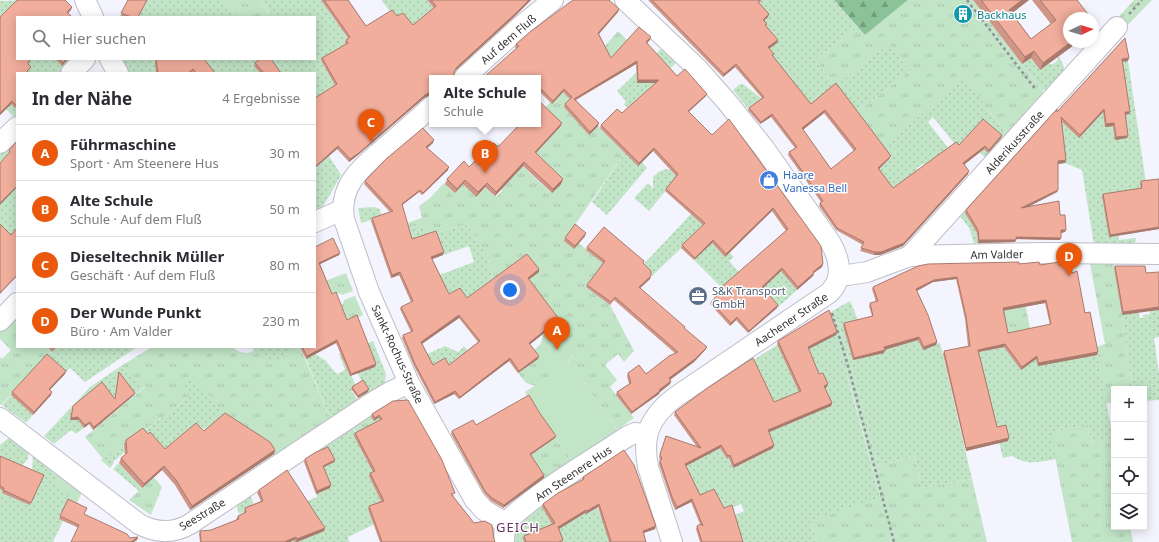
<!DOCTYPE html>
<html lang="de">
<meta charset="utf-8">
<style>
:root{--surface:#fff;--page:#f7f7f7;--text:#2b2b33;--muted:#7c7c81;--line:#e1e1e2;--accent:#ea580c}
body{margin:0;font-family:"Noto Sans",sans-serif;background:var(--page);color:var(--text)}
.controls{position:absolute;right:12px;bottom:12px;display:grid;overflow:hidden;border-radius:0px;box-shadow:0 2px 10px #0003}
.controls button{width:36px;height:36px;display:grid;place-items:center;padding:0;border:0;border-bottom:1px solid var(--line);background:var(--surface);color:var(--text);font:20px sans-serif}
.compass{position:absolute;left:1063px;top:12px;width:36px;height:36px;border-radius:50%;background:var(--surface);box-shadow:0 2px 10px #0003;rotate:86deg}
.you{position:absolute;left:510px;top:290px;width:14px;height:14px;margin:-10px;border:3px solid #fff;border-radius:50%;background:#1a73e8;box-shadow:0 0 0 6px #1a73e833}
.badge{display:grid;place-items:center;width:26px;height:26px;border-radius:50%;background:var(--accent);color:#fff;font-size:13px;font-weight:700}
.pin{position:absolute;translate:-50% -33px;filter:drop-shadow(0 1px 2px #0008)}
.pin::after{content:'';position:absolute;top:21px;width:14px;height:12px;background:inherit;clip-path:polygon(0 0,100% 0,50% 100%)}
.popup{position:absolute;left:429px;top:75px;width:112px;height:52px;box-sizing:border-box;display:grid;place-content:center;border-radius:0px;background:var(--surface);filter:drop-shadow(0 1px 3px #0005);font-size:13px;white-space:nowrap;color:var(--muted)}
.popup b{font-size:15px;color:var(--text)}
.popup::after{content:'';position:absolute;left:50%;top:100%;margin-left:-8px;border:8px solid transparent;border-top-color:var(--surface)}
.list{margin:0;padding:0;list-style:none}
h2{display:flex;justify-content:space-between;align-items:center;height:52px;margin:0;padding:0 16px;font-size:17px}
h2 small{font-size:13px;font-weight:400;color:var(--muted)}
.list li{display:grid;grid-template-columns:26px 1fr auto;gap:12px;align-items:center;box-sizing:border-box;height:56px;padding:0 16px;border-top:1px solid var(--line)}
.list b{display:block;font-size:15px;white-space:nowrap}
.list p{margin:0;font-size:13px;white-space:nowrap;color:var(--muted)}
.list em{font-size:13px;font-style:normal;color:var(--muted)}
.icon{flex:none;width:22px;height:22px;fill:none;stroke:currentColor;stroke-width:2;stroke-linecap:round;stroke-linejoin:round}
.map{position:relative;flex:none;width:1159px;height:542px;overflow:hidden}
.search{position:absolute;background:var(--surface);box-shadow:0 2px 10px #0003;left:16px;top:16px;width:300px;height:44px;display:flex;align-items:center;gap:10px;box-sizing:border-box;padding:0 14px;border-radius:0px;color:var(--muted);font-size:15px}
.panel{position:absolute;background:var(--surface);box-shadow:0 2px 10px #0003;left:16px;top:72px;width:300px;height:276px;border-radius:0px}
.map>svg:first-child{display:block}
.grass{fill:url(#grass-tufts);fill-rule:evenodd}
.forest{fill:url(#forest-firs)}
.park{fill:#c2e5c8}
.garden{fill:url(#garden-dots)}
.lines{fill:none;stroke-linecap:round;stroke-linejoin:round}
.minor-casing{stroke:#bebec7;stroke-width:22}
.path{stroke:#919198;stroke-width:2.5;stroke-dasharray:3 3;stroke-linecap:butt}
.minor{stroke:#fff;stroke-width:20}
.wall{fill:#cf9687;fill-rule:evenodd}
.shaded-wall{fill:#a97a6e}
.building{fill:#f1ae9d;stroke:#a97a6e;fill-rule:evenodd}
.labels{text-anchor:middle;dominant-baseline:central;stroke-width:3;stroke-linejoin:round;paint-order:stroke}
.culture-label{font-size:11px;fill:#0d838f;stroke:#fff;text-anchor:start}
.street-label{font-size:11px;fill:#323236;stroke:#fff}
.shop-label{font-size:11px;fill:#366cbe;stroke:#fff;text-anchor:start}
.service-label{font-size:11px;fill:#4e5e75;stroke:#fff;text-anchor:start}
.quarter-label{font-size:13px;letter-spacing:1px;fill:#693464;stroke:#fff}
</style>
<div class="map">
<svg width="1159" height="542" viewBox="0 0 1159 542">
<defs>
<pattern id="grass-tufts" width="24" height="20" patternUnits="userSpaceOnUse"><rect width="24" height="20" fill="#c2e5c8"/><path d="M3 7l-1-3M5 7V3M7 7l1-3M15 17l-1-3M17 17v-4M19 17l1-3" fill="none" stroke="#a7c5ac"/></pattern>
<pattern id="forest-firs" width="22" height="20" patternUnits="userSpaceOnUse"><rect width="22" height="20" fill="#8bc297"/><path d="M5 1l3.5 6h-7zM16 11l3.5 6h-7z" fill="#729e7c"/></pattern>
<pattern id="garden-dots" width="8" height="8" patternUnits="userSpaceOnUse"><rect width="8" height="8" fill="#c2e5c8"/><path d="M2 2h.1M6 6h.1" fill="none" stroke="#a7c5ac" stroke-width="1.8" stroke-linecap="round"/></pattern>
</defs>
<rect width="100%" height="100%" fill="#f4f4fe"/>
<path class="grass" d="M224 0H262L261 1 270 15 267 17H237Z
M908 0H973L1047 97 1010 138 963 76 890 143 896 153 892 157 856 113 910 71 889 44 835 86 815 60 858 27 865 35Z
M1134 0H1152L1122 31 1113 23Z
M618 31 628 41 611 61 596 56Z
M563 92 625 152 568 235 604 263 586 287 610 305 634 351 624 362 618 354 605 365 617 380 610 387 634 418 617 430 573 367H564L535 386 526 383 513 367 541 344 543 334 494 281 487 256 467 224 432 234 427 227 407 226V223L422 218 419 206 430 198 444 183 455 193 463 184 476 197 485 187 496 197 502 191 493 148 498 143 551 193 533 156 560 127 542 111 552 100ZM555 334 565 336 573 356 568 364 540 349C542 340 547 335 555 334Z
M1090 264H1114L1133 389H1114V403H1106L1096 347 1105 344Z
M346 273 353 291 342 295 339 293 331 297 325 281Z
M1023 293 1031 333 1008 338 999 298Z
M355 296 363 315 335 329V307L343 304 344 300Z
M834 310 857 386 878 466 915 456 922 488 972 479 987 542H817L810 521 880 496 854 399 829 313Z
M17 318V347H48L52 351 1 405 0 404V357L2 359 11 350 0 339V326Z
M152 347H232C239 353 247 355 255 350L269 363 300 347 331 420 275 457 269 447 224 417 209 395 190 396 173 410 103 459 85 437 145 387 121 366Z
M374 410 381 422 358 434 352 426Z
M1088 425 1092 443 1113 438 1114 527H1130L1133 542H1072L1050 432Z
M555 438 573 462 546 481 528 455 530 454 531 455Z
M60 475 82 492 76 505 65 500 55 488Z
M154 477 162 487 151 515 129 500Z"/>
<path class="forest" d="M834 0H908L865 35Z"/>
<path class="park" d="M555 334C575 335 579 355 565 366L573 367 617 430 573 462 538 415 525 392 562 368C536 371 530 338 555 334Z"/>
<path class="garden" d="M29 0 17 17V59H79L65 73H14L17 76V115L15 118 6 109 0 114V1Z
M128 0H224L237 17H119Z
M262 0H321L349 40 337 86 315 109V73H125L118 59H315V17H267L270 14 261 1Z
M381 0H427L437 11 414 30 396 19Z
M762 0H834L858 27 815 60 835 86 889 44 910 71 856 113 810 106 749 110 733 90 740 84H743L761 98 767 50 776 42 750 11Z
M661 49 676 63 662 76 637 118 624 104 626 102 617 91Z
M1059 56 1064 67 1063 76 1050 90H1042L1022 64 1031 58 1040 70 1049 64H1053L1057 61Z
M1128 61 1146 183 1133 217 1136 233 1118 236 1119 240 1136 238 1135 245H1094L1082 170 1065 163 1062 143 1058 123 1120 62Z
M963 76 1010 138 1001 148 996 144 989 142 998 150 989 161 976 149 958 148 933 117 928 122 948 148 925 166 923 164 917 168 918 171 894 189 872 176 896 153 890 143Z
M16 139 17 140V230L0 261V195L16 176 0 161V155Z
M625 152 642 162 647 168 607 215 592 202Z
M329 156 341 175 324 205 315 214V171L317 167Z
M666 169 670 170 677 177 649 211 634 198 647 184H649L652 188 653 189V177L658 172Z
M706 198 719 212 652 276 642 266Z
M965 205 970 213 967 216 971 223 975 221 982 244 974 243 969 228 957 212Z
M374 207 380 209 382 217 361 223 358 208Z
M467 224 487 256 494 281 436 321 405 288 474 262 469 246 443 255 436 233Z
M407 226 427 227 432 234 409 250Z
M712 243 723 254 727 250 734 257 729 261 741 274 724 290 694 260Z
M775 262 797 290 777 308 761 290 768 283Z
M1119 298 1138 312 1140 318H1143V315L1150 314V311L1159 310V337L1154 338 1159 374V400L1144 401V389H1133Z
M850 301 859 322 936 344 940 343 972 479 922 488 915 456 878 466 857 386 834 310Z
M836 335 880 497 810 521 817 542H741L725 520 744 511 741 504 722 512 696 499 685 467 704 456 717 443 727 459 770 440 738 370 791 336Z
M1094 336 1113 438 1092 443 1088 425 1051 432 1056 459C1038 462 1028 466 1012 456L1003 458 984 383 976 347Z
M373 341 386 374 384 386 370 395 362 383 358 373 375 367 366 344Z
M445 346 458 352 464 346 469 352 448 368 432 367 425 355Z
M57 347H137L85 382 70 368 61 378 43 361Z
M251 347H300L269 364Z
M341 353 348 372H350L356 386 351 390 359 402 331 420 306 359 315 354 325 360 337 374 345 370 339 354Z
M121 366 145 386 120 408 112 399 108 408 76 434 71 430 54 444 44 436 90 387Z
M191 375 209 395 224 417 207 431 200 426 171 462 141 433 173 410 190 396 181 385Z
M11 395 33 415 26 423 2 405Z
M352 426 376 473V487L387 518 348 537 349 542H297L291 531 295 542H255L246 541 236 519 245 515 243 512 239 514 236 504 250 495 266 532 298 505 317 497 316 494 330 488 316 452Z
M10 437 29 450 28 459 20 468 32 473 33 453 60 475 55 488 68 494 65 500 86 510 78 528 63 521 53 542H0V445Z
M123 445 127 450 113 462 114 463 110 468 101 460Z
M119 463 142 488 139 491 113 469Z
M540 501 543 506 597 508 601 516 646 505 655 529 643 533 646 542H512L517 525Z"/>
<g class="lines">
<defs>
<path id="minor" d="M85 0 93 17
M625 0 698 69 727 102 764 148 830 242C840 258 844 279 829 293L674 398C649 418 642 436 648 467L672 542
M110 59 118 73
M71 73 85 59
M464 78 521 26 553 0
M432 106C418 119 404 131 390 143 366 164 338 182 344 219L369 292 409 383 475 500 484 510 505 523
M0 143 17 127
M315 222 342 210
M910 256 1117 27
M839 274 848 275 867 272 910 256 1044 253 1159 254
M0 321 17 303
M0 418 139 524C156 533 173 534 190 524L373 402 390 392 409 383
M505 523C541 489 586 464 628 436L635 433 647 434
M504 542 505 523"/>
</defs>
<use href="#minor" class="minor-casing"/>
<path class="path" d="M967 0 1036 90
M1129 14 1142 0
M832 313 849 369 894 542"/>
<use href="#minor" class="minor"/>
</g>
<path class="wall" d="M128 0H147L138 17H124L121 16Z
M321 0H348L366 26 397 16 413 25 434 8 427 0H531L514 17 456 70 432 78V93L430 95 424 98 358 155 349 162 337 149 315 168V98L335 85 321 60 322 58 346 44 345 43 346 40 348 38Z
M648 0H762L759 3 769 14 768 17 764 21 767 24 766 26 778 40 777 43 769 49 774 54 773 56 811 104 836 83 891 156 890 158 879 169 893 188 959 145 1001 138 988 153 984 149 964 165 968 174 903 246 880 255H874L860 251 863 245 836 230 819 206 820 203 821 202 788 155 789 152 795 148 771 117 760 124 748 110 749 108 762 98 735 67 723 77ZM824 113 854 151 831 169 803 130Z
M973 0H1029L1012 13 1031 39 1051 24 1032 0H1077L1069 42H1078L1040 70 1031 58 1022 64Z
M619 9 618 12 599 34 611 58 650 40 646 43 677 76 706 96 689 112 823 264 822 267 814 273 813 276 797 290 781 271 763 288 777 308 748 333 736 320 730 326 710 304 711 302 719 294 717 293 718 290 786 231 772 211 725 257 712 243 694 260 681 248 682 245 703 225 665 191 666 189 676 176 653 151 638 166 600 128 601 125 622 113 656 83H637L636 64 576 100 598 126 589 135 564 107 565 104 570 99 563 92 552 104 538 90V78L515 47 516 44Z
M71 10 17 17 29 70 17 73V106L15 108 11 104 0 115V17Z
M1125 38 1128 61 1122 62 1129 114 1125 115 1127 138 1115 140 1113 126 1105 127 1103 112 1079 138 1061 121 1065 163 1058 164V190L1057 192 1028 207 1060 215 1065 232 1061 233 1060 240 1016 239 1015 242 978 243 977 233 965 213 966 210 1057 112Z
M55 59H68L62 66Z
M156 60 215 73H193L192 72 190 73H156L155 62Z
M255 63 281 73H260L254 66Z
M562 123 560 127 536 153 561 184 552 193 523 166 495 196 485 187 476 197 463 184 455 193 445 184 447 179 469 167 498 147Z
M433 143 427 148 448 170 422 195 419 192 402 205 412 239 443 255 432 259 449 294 467 298 539 272 529 279 558 322 530 344 538 359 518 373 509 361 459 399 454 394 434 404 414 366 402 338 403 335 411 332 400 309 401 307 411 302 399 275 391 278 371 221 372 218 390 212 364 184 365 181ZM459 318 478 342 449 365H433L422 344Z
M1159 179V229L1109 237 1102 196 1103 194 1141 188 1140 184 1141 181Z
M585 236 574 249 564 241 565 238Z
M315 247 340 253 339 255 320 264 332 294 347 320 376 364 375 367 350 376 336 343 306 359 300 347H315Z
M587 247 643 264 650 279 640 288 706 349 694 362 670 380 671 381 670 384 660 392 659 394 631 414 616 395 617 392 629 384 627 376 628 373 646 374 676 354 614 300 610 305 586 287 587 285 603 263 586 250Z
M1019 264 1040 265H1059L1072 273 1098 352 1097 355 1038 366 1036 359 1021 370 1004 347 979 352 997 427 1008 441 966 451 943 354 944 351 968 346 965 319 956 279 933 282 916 291 937 342 936 345 923 350 918 340 885 350 884 353 853 360 843 326 844 323 872 316 869 306 870 303 876 302 872 289 873 287ZM1045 303 1050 325 1008 333 1004 310Z
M1115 266 1146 273 1122 315 1114 268Z
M836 335 808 349 819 374 827 387 825 388 832 403 831 406 769 432 773 448 733 468 729 458 727 459 720 448 686 466 700 495 724 508 743 542H700L696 529 697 526 700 524 691 502 675 510 671 500 659 464V463L660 460 659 457 666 436 697 447 674 415 675 412 774 402 799 392 777 344 778 341Z
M48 347H57L52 352Z
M119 372 135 393 134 395 93 430 89 424 84 428 78 420H70L73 406 115 398 118 375Z
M65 374 49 390 51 395 33 415 11 395 12 392Z
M352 387 368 392 358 398 351 389Z
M380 409 454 496H453L474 523 494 539 495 542H380L368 509 369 506 381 501 369 476 370 473 373 472 354 436 355 433 380 420 378 418 374 421 371 417 372 414Z
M539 412 555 438 531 455 544 475V478L503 508 491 501 484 493 451 434 452 431 476 425Z
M204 431 275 450 274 454 190 510 175 485 162 470 142 488 119 463 121 458 125 455 124 444 126 440 148 434 165 449Z
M0 456 44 475 30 505 2 493 3 490 0 489Z
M305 459 335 460 334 462 324 467 330 488 316 494 304 462Z
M583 477 655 529 643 533 609 542 598 507 586 514 585 513 559 529 563 540 562 542H524L523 539 524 536 552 524 542 507 543 504 582 480Z
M259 490 325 528 324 531 297 542H295L294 540 290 542H200L199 534 200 531 211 530 237 520 236 519 238 516 244 513V512L245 508 261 501 257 493Z
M68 499 84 515 130 538 138 537 137 540 77 527 59 519Z"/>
<path class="shaded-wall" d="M529 0H531L514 17 456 70 453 75 457 67Z
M1022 0H1029L1007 17 1009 10Z
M72 7 71 10 66 15 67 12Z
M619 9 618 12 597 36 598 33Z
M769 14 768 17 762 22 763 20Z
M651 37 650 40 645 45 646 42Z
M778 40 777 43 767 50 768 47Z
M1071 42H1078L1040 70 1043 63Z
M1034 51 1031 58 1022 64 1025 57Z
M1129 58 1128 61 1121 62 1122 59Z
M66 59H68L62 66 63 63Z
M637 61 636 64 573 101 574 99Z
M736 64 735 67 723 77 724 74Z
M638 80H659L658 83H637Z
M564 89 563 92 552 104 553 101Z
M432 91V93L430 95 424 98 358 155 349 162 350 159 425 95Z
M707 94 706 96 687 113 688 111Z
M12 101 11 104 0 115V113Z
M1104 109 1103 112 1079 138 1080 135Z
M825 110 824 113 801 131 802 128Z
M1125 112H1130L1129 114 1124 115Z
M772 114 771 117 760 124 761 122Z
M562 123 560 127 533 156 535 152Z
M599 123 598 126 589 135 590 132Z
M1114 123 1113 126 1105 127 1106 124Z
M1002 135 1001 138 988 153 989 150Z
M1128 136 1127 138 1115 140 1116 137Z
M434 140 433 143 425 150 426 147Z
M338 146 337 149 315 168V167Z
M985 146 984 149 962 166 963 163Z
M654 148 653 151 638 166 639 163Z
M891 156 890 158 877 171 878 168Z
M1066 160 1065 163 1057 164 1058 161Z
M524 162 523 166 495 196 496 192Z
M449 167 448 170 422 195 423 193Z
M969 171 968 174 903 246 880 255H874L875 252Z
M563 179 561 184 552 193 553 189Z
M465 180 463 184 455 193 457 189Z
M487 183 485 187 476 197 478 192Z
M17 186V187L0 205V203Z
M420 190 419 192 401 206 402 204Z
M1058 190 1057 192 1020 211 1021 208Z
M773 208 772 211 725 257 726 254Z
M1159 227V229L1109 237 1110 235Z
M1061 230H1066L1065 232 1060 233Z
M586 233 585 236 574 249 575 246Z
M1016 237 1061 238 1060 240 1015 239Z
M713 240 712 243 694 260 695 258Z
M979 240H1016L1015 242 978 243Z
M444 252 443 255 430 260 431 257Z
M340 253 339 255 318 265 319 263Z
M823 264 822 267 812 274 813 272Z
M782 268 781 271 761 290 762 287Z
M539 269V272L527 281 528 278Z
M400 272 399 275 391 278 392 275Z
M814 273 813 276 797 290 798 287Z
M17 275V276L0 294V293Z
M651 276 650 279 638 290 639 287Z
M957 277 956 279 933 282 915 292 916 289 934 280Z
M1046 300 1045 303 1002 311 1003 308Z
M778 305 777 308 748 333 749 331Z
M1159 307V310L1122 315 1123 312Z
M459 315V318L420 345 421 342Z
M737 317 736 320 730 326 731 323Z
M559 319 558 322 528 346 529 343Z
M837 332 836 335 807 350 808 347Z
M919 337 918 340 883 350 884 347Z
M337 340 336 343 306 359 307 356Z
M937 342 936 345 923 350 924 347Z
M1005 344 1004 347 977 352 978 350Z
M707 347 706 349 694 362 668 381 669 378Z
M885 350 884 353 853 360 854 358Z
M1098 352 1097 355 1038 366V363Z
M539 356 538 359 518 373 519 371Z
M1037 356 1036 359 1021 370 1022 367Z
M510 358 509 361 459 399 460 397Z
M376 364 375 367 350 376 351 374Z
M66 371 65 374 48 392 49 389Z
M671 381 670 384 660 392 659 394 631 414 632 412Z
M828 384 827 387 823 389 824 386Z
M369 389 368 392 358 398V396Z
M455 391 454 394 434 404 435 402Z
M52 392 51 395 33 415 34 412Z
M135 393 134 395 93 430 94 427Z
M832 403 831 406 767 433 768 430Z
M379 415 378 418 374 421 375 418Z
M78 417V420H70L71 418Z
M90 422 89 424 84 428 85 425Z
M556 436 555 438 529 456 530 454Z
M1009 438 1008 441 966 451V448Z
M721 445 720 448 684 467 685 464Z
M774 445 773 448 733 468 734 465Z
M275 450 274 454 190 510 192 506Z
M335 460 334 462 322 468 323 466Z
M164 466 162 470 142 488 144 484Z
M544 475V478L503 508 504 505Z
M331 485 330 488 316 494 317 491Z
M692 499 691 502 675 510 677 507Z
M599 504 598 507 586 514 587 511Z
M586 510 585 513 557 530 558 527Z
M656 526 655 529 641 534 643 531Z
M325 528 324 531 297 542H296L297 539Z
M138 537 137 540 134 542H131Z
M296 537 294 540 290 542H284Z"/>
<path class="building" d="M17 0H65L72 7 67 12 72 17H17V59H30L28 64 31 67 27 71 30 73H17V104L16 105 12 101 0 113V17Z
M128 0H147L138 17H131L121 13Z
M324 0H348L366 26 392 10 397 16 403 13 413 25 436 6 431 0H529L515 14 457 67 454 72V78H432V91L425 95 359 153 350 159 338 146 315 167V98L337 84 322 58 348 43 346 40 350 37Z
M573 0H609L619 9 598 33 611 58 639 27 651 37 646 42 677 76 685 69 707 94 688 111 712 135 729 119 821 246 823 264 813 272 814 273 798 287 782 268 762 287 778 305 749 331 737 317 731 323 711 302 720 292 718 290 788 229 773 208 726 254 713 240 695 258 682 245 705 223 666 189 678 174 654 148 639 163 601 125 617 109 622 113 659 80H638L637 61 574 99 599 123 590 132 565 104 572 97 564 89 553 101 538 86V78H483L519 46 516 44 530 32Z
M652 0H760L758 2 769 14 763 20 767 24 765 25 778 40 768 47 774 54 772 55 811 104 836 83 891 156 878 168 893 188 956 142 959 145 983 119 1002 135 989 150 985 146 963 163 969 171 904 243 881 252H875L861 248 864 242 837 228 820 203 823 201 789 152 797 147 772 114 761 122 749 108 764 97 736 64 724 74ZM825 110 856 149 831 169 802 128Z
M981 0H1022L1009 10 1031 39 1056 20 1040 0H1077L1091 18H1069V42H1071L1043 63 1034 51 1025 57Z
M1093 21 1095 24 1093 25Z
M1125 38 1129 58 1122 59 1130 112H1125L1128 136 1116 137 1114 123 1106 124 1104 109 1080 135 1061 117 1066 160 1058 161V190L1021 208 1059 201 1060 215H1065L1066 230H1061V238L1016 237V240H979L978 230 966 210 1057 109V112Z
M59 59H66L63 63Z
M157 59H204L215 73H196L193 69 188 73H158L156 60Z
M260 59H271L281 73H264L255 63Z
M540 102 562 123 535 152 563 179 553 189 524 162 496 192 487 183 478 192 465 180 457 189 447 179 464 161 469 167 476 160 477 161 494 143 498 147 520 124H538V104Z
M423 128 434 140 426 147 449 167 423 193 420 190 402 204 412 239 436 231 444 252 431 257 449 294 460 288 467 298 527 254 539 269 528 278 559 319 529 343 539 356 519 371 510 358 460 397 455 391 435 402 415 364 403 335 413 331 401 307 413 301 400 272 392 275 372 218 393 211 365 181 386 159ZM459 315 480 341 449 365 445 358 433 365 421 342Z
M17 141V186L0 203V163L10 152 9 150Z
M1159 179V227L1110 235 1103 194 1142 188 1141 181Z
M0 224 11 235 17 228V275L0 293Z
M575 224 586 233 575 246 565 238Z
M604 227 644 261 643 263 651 271V276L639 287 685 327 684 328 707 347 695 359 669 378 671 381 659 390 660 391 632 412 617 392 631 383 628 373 639 365 646 374 669 356 678 352 615 297 611 302 587 285 605 261 587 247Z
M333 238 340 253 319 263 332 294 336 292 347 320 357 315 376 364 351 374 337 340 307 356 302 347H315V247Z
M1019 262V264L1039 262 1040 265 1059 262V265L1071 267 1072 273 1077 271 1085 313 1090 312 1098 352 1038 363 1037 356 1022 367 1005 344 978 350 997 427 1006 425 1009 438 966 448 944 351 970 346 966 316 957 277 934 280 916 289 928 315 937 342 924 347 919 337 884 347 885 350 854 358 844 323 873 316 870 303 878 301 873 287 918 266 928 264ZM1046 300 1051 324 1008 333 1003 308Z
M1115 266H1145L1146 273 1159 272V307L1123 312Z
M829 310 837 332 808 347 819 374 823 373 828 384 824 386 832 403 768 430 774 445 734 465 730 455 728 456 721 445 685 464 700 495 714 489 724 508 732 505 743 542H702L697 526 701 524 703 526 692 499 677 507 672 497 660 461V460L662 459 660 454 666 436 701 448 675 412 706 389 753 358 774 402 801 391 778 341Z
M47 354 66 371 49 389 52 392 34 412 12 392Z
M119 372 135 393 94 427 90 422 85 425 78 417 71 418 73 406 102 382 115 399Z
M363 380 369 389 358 396 352 387Z
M529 395 539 412 556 436 530 454 544 475 504 505 492 498 485 491 452 431 473 420 476 425Z
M408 400 442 460 455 493 451 494 474 523 485 521 492 525 494 539 495 542H382L369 506 384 501 370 473 375 471 355 433 382 419 379 415 375 418 372 414 380 409 393 401Z
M225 413 270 442 275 450 192 506 176 480 164 466 144 484 121 458 127 453 126 440 143 428 148 434 150 432 165 449 196 423 204 431Z
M328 447 335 460 323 466 331 485 317 491 305 459 316 452Z
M624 450 634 465 656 526 643 531 646 542H609L611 541 599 504 587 511 586 510 558 527 563 540 559 542H526L524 536 555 523 543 504 558 493 584 479 583 477Z
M0 456 44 475 31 503 3 490 4 488 0 486Z
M287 470 325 528 297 539 296 537 284 542H201L200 531 211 530 239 519 238 516 246 512 245 508 263 501 259 490Z
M68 499 87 508 84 514 127 534 130 538 138 537 131 542H71L79 525 60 516Z"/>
<defs>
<symbol id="building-disc" viewBox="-11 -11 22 22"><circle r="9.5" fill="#0f9aa8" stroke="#fff"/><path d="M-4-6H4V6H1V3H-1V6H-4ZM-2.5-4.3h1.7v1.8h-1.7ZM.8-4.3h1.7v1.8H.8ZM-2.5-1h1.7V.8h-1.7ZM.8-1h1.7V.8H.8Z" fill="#fff"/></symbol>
<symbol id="shop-disc" viewBox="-11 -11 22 22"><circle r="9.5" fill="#3f7fe0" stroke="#fff"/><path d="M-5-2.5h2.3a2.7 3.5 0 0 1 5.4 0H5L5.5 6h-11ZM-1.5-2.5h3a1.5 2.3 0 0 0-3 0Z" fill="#fff"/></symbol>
<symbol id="office-disc" viewBox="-11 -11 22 22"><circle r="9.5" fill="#5c6f8a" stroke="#fff"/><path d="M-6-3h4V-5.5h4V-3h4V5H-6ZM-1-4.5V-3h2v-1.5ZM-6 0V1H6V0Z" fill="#fff"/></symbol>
</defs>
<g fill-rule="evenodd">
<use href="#building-disc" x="952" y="3" width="22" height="22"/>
<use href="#shop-disc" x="758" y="169" width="22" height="22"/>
<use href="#office-disc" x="687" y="285" width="22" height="22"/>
</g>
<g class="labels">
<g class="culture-label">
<text x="977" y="14">Backhaus</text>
</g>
<g class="street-label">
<text transform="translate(508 39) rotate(-41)">Auf dem Fluß</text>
<text transform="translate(1014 142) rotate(-48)">Alderikusstraße</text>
<text transform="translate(997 254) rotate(-1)">Am Valder</text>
<text transform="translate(791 319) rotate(-34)">Aachener Straße</text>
<text transform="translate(398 354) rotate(65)">Sankt-Rochus-Straße</text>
<text transform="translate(573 473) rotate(-34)">Am Steenere Hus</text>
<text transform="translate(202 514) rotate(-31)">Seestraße</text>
</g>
<g class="shop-label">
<text x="783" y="174">Haare<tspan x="783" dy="13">Vanessa Bell</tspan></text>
</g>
<g class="service-label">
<text x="712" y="290">S&amp;K Transport<tspan x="712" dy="13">GmbH</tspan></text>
</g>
<g class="quarter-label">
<text x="518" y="527">GEICH</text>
</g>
</g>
</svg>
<div class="controls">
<button>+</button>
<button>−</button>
<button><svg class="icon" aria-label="locate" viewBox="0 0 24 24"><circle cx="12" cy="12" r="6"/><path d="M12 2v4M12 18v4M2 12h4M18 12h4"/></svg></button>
<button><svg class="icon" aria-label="layers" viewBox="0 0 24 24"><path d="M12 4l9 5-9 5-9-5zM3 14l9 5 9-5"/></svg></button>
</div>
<svg class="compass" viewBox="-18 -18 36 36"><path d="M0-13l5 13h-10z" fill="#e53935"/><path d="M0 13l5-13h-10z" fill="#7c7c81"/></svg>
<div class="you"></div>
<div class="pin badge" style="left:557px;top:350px">A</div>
<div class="pin badge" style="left:485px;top:173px">B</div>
<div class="popup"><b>Alte Schule</b>Schule</div>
<div class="pin badge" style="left:371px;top:142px">C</div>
<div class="pin badge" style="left:1069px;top:276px">D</div>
<div class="search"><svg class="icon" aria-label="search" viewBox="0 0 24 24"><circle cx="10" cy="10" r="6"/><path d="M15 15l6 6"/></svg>Hier suchen</div>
<section class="panel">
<h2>In der Nähe<small>4 Ergebnisse</small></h2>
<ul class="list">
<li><span class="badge">A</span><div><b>Führmaschine</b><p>Sport · Am Steenere Hus</p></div><em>30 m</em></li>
<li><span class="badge">B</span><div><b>Alte Schule</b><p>Schule · Auf dem Fluß</p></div><em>50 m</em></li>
<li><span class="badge">C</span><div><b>Dieseltechnik Müller</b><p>Geschäft · Auf dem Fluß</p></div><em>80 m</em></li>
<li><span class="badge">D</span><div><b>Der Wunde Punkt</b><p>Büro · Am Valder</p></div><em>230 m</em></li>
</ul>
</section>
</div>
